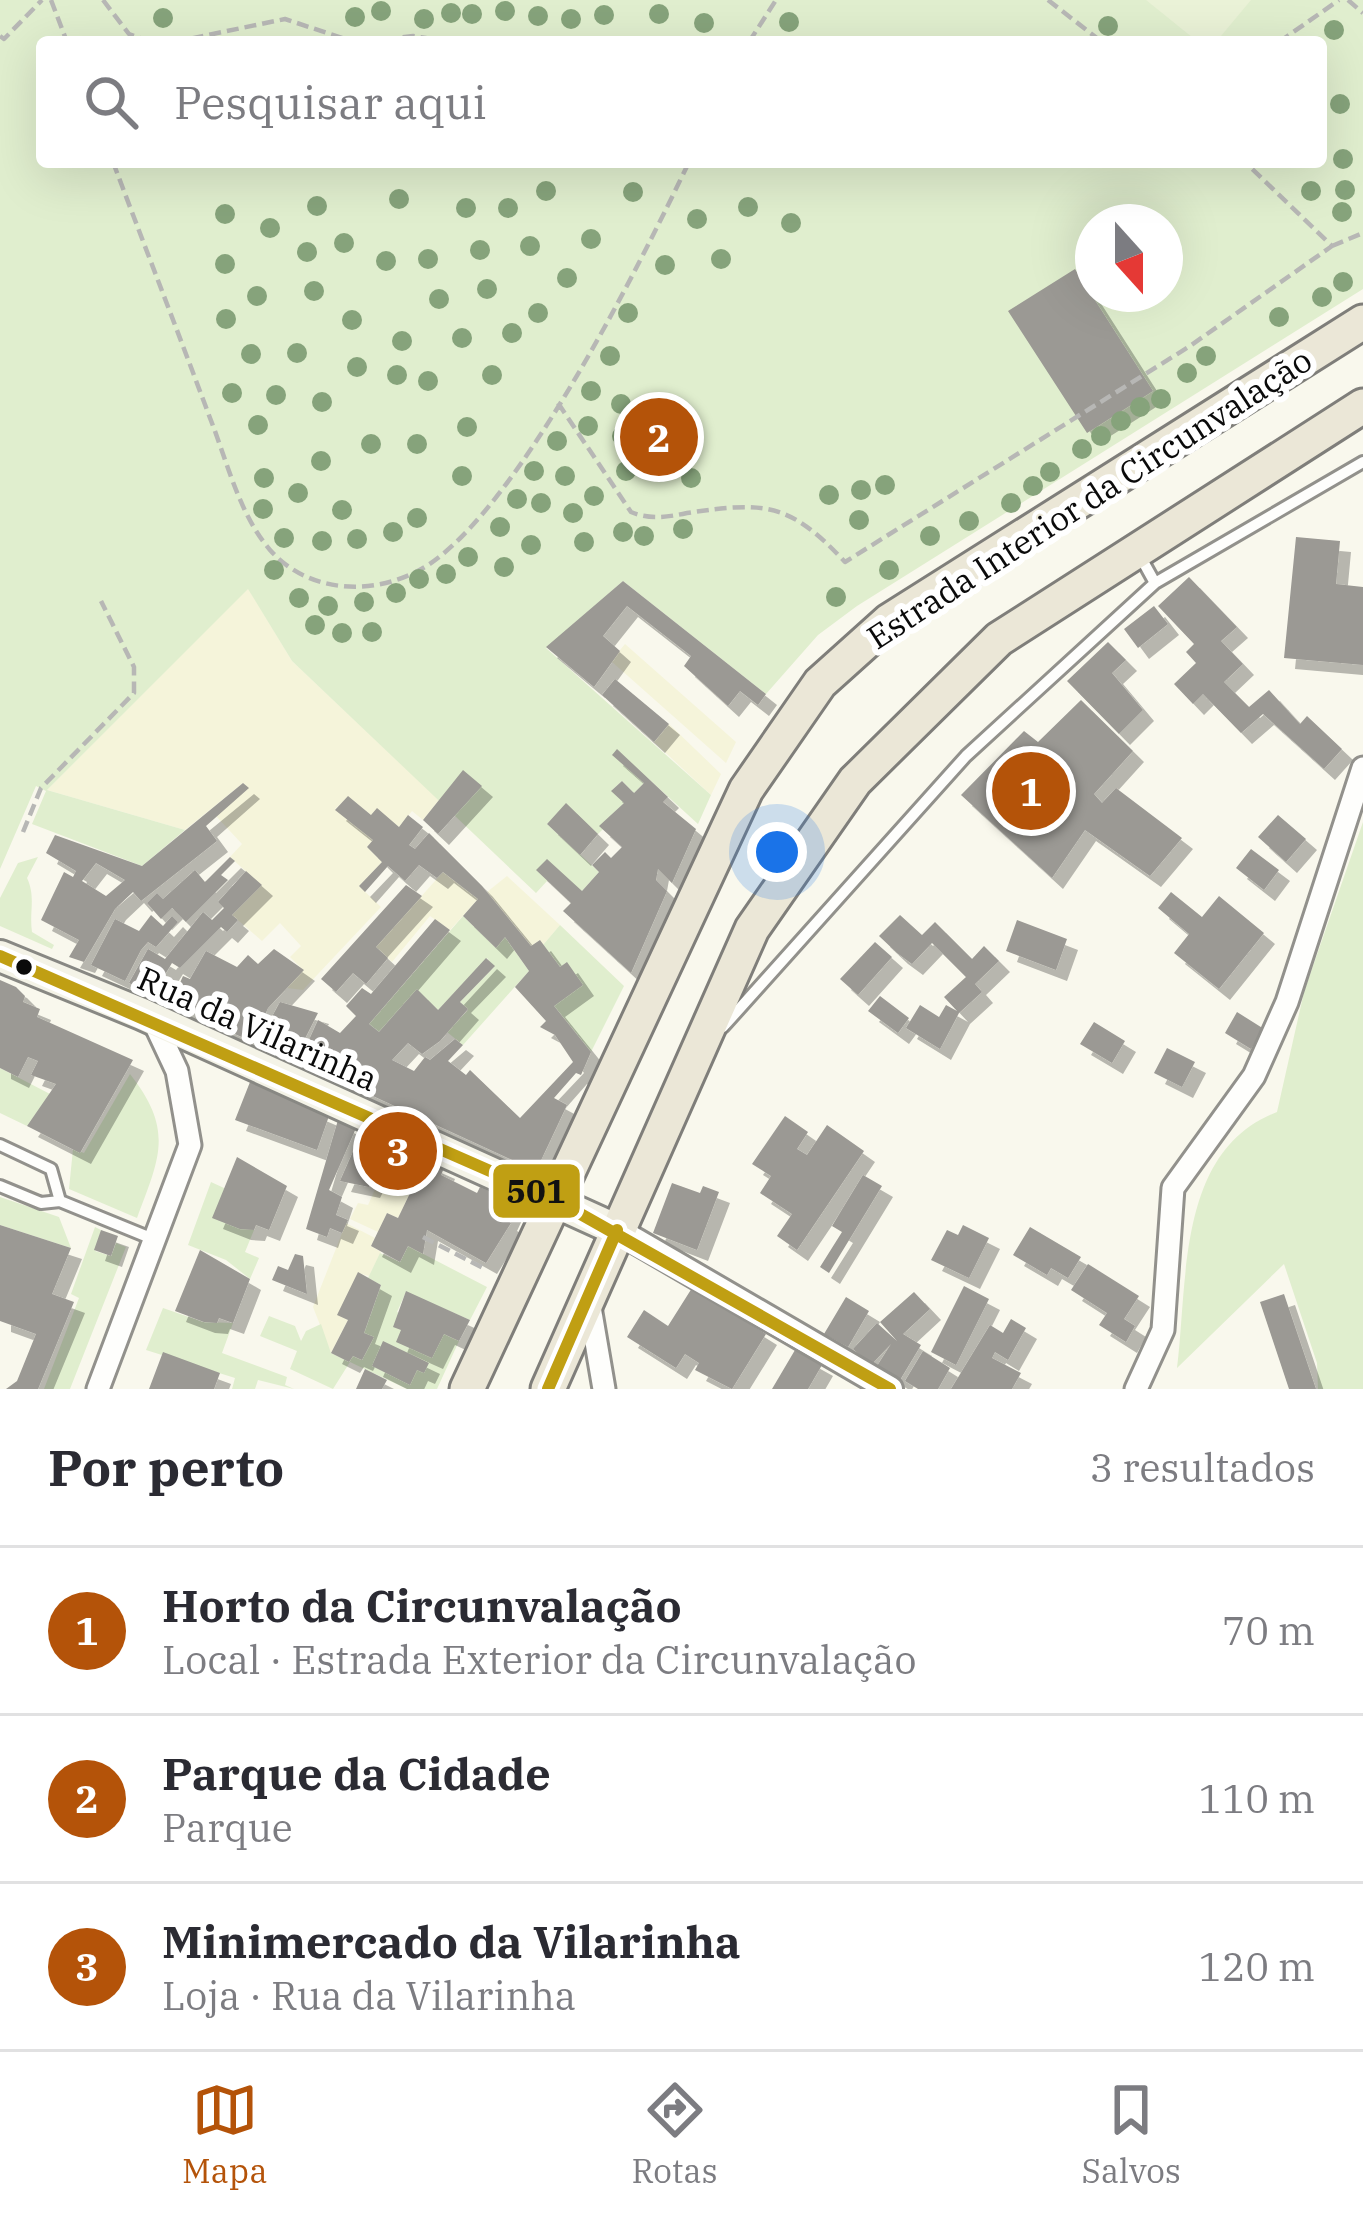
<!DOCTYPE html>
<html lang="pt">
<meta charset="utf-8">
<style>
:root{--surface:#fff;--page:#f2f2f3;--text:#2b2b33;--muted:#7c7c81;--line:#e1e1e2;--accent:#b45309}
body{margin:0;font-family:"IBM Plex Serif",serif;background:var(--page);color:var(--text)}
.compass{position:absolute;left:1075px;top:204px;width:108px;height:108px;border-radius:50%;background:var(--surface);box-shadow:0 12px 48px #0002;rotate:159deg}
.you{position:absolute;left:777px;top:852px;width:42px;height:42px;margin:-30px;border:9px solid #fff;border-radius:50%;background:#1a73e8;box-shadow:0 0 0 18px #1a73e833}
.badge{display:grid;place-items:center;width:78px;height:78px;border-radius:50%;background:var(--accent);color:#fff;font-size:39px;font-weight:700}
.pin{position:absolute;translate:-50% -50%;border:6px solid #fff;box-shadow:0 3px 12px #0006}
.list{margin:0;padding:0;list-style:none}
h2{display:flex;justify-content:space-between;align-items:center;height:156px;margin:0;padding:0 48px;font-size:51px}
h2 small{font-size:39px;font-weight:400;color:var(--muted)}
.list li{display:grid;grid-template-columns:78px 1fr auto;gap:36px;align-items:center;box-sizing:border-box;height:168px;padding:0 48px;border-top:3px solid var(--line)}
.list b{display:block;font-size:45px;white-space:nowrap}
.list p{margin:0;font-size:39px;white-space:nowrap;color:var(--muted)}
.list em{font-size:39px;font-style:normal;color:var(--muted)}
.icon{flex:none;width:66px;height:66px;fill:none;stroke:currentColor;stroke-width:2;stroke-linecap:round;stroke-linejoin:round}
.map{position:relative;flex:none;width:1363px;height:1389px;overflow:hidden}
.search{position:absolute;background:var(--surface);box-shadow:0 12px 48px #0002;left:36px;right:36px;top:36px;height:132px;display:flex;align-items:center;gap:30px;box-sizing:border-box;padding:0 42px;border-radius:12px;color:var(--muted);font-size:45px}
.sheet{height:660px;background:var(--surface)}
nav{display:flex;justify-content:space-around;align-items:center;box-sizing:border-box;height:168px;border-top:3px solid var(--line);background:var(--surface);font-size:33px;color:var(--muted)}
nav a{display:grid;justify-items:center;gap:6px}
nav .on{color:var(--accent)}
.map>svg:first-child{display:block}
.farmland{fill:#f5f4da}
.green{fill:#e0eece;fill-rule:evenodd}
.pitch{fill:#eaf2d7}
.building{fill:#9b9994;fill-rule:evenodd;filter:url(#shadow)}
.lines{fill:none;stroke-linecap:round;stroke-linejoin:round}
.service-casing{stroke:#92918c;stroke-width:16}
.minor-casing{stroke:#92918c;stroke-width:27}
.tertiary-casing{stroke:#92918c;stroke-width:30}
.secondary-casing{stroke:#888883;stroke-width:36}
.primary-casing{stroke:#7f7e7a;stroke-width:39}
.path{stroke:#b7b7b5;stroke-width:4.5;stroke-dasharray:12 6;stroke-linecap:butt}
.service{stroke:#fefefc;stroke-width:10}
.minor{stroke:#fefefc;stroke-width:21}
.tertiary{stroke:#fefefc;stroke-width:24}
.secondary{stroke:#f4f3e7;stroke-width:30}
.primary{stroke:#ebe7d7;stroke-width:33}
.bus-1-casing{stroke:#fff;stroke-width:21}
.bus-1{stroke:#c09f13;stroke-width:12}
.tree{fill:#86a37b}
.bus-dot{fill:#0a0a0a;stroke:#fff;stroke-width:4.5}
.labels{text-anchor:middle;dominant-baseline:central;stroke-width:12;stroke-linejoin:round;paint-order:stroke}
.street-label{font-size:33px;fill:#0a0a0a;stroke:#fff}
.line-badge{stroke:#fff;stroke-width:4.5}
.pale-badge-label{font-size:33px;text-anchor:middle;font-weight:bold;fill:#111}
</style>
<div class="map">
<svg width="1363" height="1389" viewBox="0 0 1363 1389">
<defs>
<filter id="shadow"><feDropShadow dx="11" dy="11" stdDeviation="0" flood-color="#0004"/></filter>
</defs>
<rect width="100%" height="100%" fill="#f9f8ed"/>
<path class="farmland" d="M248 588 292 661 439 800 423 820 412 811 399 827 377 809 371 815 348 797 335 809 373 840 367 847 382 862 359 886 381 907 303 990 287 988 303 970 290 957 301 946 280 923 262 941 232 915 261 885 230 857 242 844 216 816 248 788 243 783 185 830 47 790Z
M625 644 736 742 726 763 611 661Z
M669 724 721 774 711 795 654 742Z
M443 872 478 899 450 930 430 916 392 962 376 947Z
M507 876 560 925 543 945 540 940 531 946 487 892Z
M410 1152 426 1160 398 1218 387 1213 378 1232 350 1219 358 1203 368 1205 381 1176 396 1181Z
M346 1223 375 1238 371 1246 381 1252 369 1276 358 1273 338 1314 348 1320 331 1353 313 1307Z"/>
<path class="green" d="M0 0H1363V289L857 606 818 635 766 694 623 581 546 648 711 795 698 824 617 750 613 755 644 783 634 793 622 781 612 790 624 803 600 826 603 829 598 834 566 804 547 824 599 872 582 891 547 881 536 893 292 661 248 589 47 790 185 830 142 866 32 824 46 791 36 786 0 869ZM42 42H1321V162H42ZM1093 222H1165V294H1093Z
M1363 822V1389H1318L1317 1363 1284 1264 1177 1368C1188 1280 1177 1150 1277 1112L1304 992Z
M38 857 27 878C36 897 29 912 32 932L54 945 52 949 0 926V898L18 863Z
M463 916 495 947 505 937 529 971 463 1045 447 1032 468 1010 460 1002 494 967 487 958 438 1010 417 990 379 1032 369 1024Z
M560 925 624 986 591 1052 554 1006 566 963 560 967 543 945Z
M0 1068 50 1094 27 1126 0 1113Z
M130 1074C174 1130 160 1157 137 1218L69 1189 73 1149 84 1153Z
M211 1182 224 1188 242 1226 254 1230 245 1252 259 1258 250 1279 226 1260 188 1245Z
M0 1197 59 1217 71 1248 0 1225Z
M95 1227 101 1230 95 1251 111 1256 116 1243 126 1247 70 1389H44L79 1298 71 1294Z
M408 1246 487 1287 470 1320 406 1292 397 1312 459 1341 437 1389H407L350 1362 333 1389 290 1369 297 1351 260 1336 269 1316 295 1326 301 1341 306 1331 321 1324 331 1353 349 1362 353 1356 362 1360 373 1338 364 1333 381 1285 368 1278 380 1253 400 1262Z
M163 1308 203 1322 233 1323 222 1353 287 1377 285 1385 294 1389 258 1380 255 1389H232L235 1378 146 1350Z"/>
<path class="pitch" d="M1146 0H1251L1216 42H1198Z"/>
<path class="building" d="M1075 269 1153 391 1087 433 1008 311Z
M1296 537 1340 541 1336 584 1363 587V665L1284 658Z
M1189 577 1237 627 1221 641 1243 664 1224 682 1249 707 1269 690 1300 724 1307 716 1342 749 1324 769 1263 714 1241 733 1203 694 1193 704 1174 684 1196 663 1186 652 1194 644 1158 606Z
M623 581 766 694 758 705 740 691 728 706 684 666 691 656 627 606 603 636 620 651 594 687 546 647Z
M1154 606 1168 624 1138 648 1124 629Z
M1108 642 1126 660 1112 673 1143 710 1119 734 1067 681Z
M615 679 669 724 654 742 602 695Z
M1081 700 1133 751 1094 794 1102 803 1116 788 1182 838 1150 876 1085 830 1052 878 961 795 1024 731 1038 742Z
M617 749 668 797 663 802 696 829 672 883 658 869 656 880 667 891 631 973 563 911 571 903 536 870 547 859 582 891 599 872 592 865 605 852 611 858 622 847 599 826 624 803 611 791 622 781 634 793 644 783 612 755Z
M463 770 482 786 438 834 423 820Z
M243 783 249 788 206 826 217 841 141 901 133 892 115 909 84 962 69 957 79 940 41 920 64 872 73 877 76 871 46 853 55 835 142 866ZM96 863 125 880 106 896 82 881Z
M348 796 371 815 377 808 399 827 408 815 423 827 409 845 415 849 429 833 482 886 531 946 540 940 560 967 567 962 583 985 554 1006 591 1052 581 1075 576 1073 554 1098 567 1105 536 1171 299 1062 318 1020 340 1033 356 1016 346 1006 362 988 371 994 435 919 450 930 369 1024 379 1032 417 989 438 1010 486 958 495 966 460 1002 468 1009 440 1041 422 1054 408 1043 392 1060 414 1071 425 1057 430 1060 455 1039 463 1045 448 1061 466 1075 470 1070 520 1118 573 1062 555 1035 540 1027 546 1021 515 987 529 971 505 937 496 948 463 916 478 899 443 872 437 878 419 865 405 881 388 866 365 892 359 886 382 862 367 847 373 840 335 810Z
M566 803 598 834 580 855 547 824Z
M1278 815 1306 839 1286 862 1258 837Z
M1251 849 1279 870 1264 890 1236 868Z
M230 857 235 861 221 875 228 880 186 922 172 908 161 919 147 903 157 893 163 899 195 870 205 882Z
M246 871 262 885 232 915 238 920 227 932 221 927 180 968 172 963 153 994 129 983 148 949 165 959 203 912 212 920 224 908 218 902Z
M406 885 422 896 376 947 388 958 366 984 353 973 336 992 321 979Z
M1171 892 1202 917 1219 896 1264 933 1219 989 1174 953 1189 934 1158 908Z
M151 915 163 926 172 916 178 922 156 947 148 942 141 950 125 981 91 965 115 919 139 931Z
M900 915 922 935 935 922 972 959 984 946 999 961 975 984 982 992 959 1013 940 1049 906 1028 920 1005 939 1017 946 1005 957 1011 944 997 966 977 932 943 912 964 897 953 879 936Z
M1017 920 1067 939 1056 970 1006 951Z
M875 942 892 957 858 995 840 979Z
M274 949 304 970 268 1008 253 1042 210 1023 218 1003 208 998 193 1014 171 1003 183 976 190 979 206 951 237 967 248 955 258 964Z
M0 980 16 987 25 996 23 1002 40 1009 37 1017 133 1060 80 1153 27 1126 56 1084 31 1075 38 1061 28 1057 18 1077 0 1068Z
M880 996 909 1018 898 1033 868 1011Z
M280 1002 318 1013 294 1060 257 1044Z
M1237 1012 1264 1029 1251 1049 1225 1033Z
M1094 1022 1125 1041 1112 1063 1080 1044Z
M1167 1048 1195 1062 1182 1087 1154 1073Z
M250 1082 329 1116 317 1150 235 1120Z
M785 1116 808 1132 797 1149 807 1155 827 1125 864 1151 797 1250 777 1236 792 1214 760 1193 771 1176 752 1164Z
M338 1120 356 1128 329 1190 342 1197 336 1215 348 1220 342 1233 330 1228 327 1237 306 1229Z
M362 1131 410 1152 396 1182 376 1173 369 1187 340 1181Z
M237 1157 287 1186 269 1230 256 1225 254 1230 240 1229 212 1218Z
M426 1160 444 1168 441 1175 477 1193 480 1187 514 1203 506 1220 511 1223 486 1263 427 1230 423 1254 408 1246 400 1262 371 1246 387 1213 398 1218Z
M863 1175 882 1186 829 1273 820 1267 842 1232 832 1226Z
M672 1183 700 1193 703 1186 719 1192 697 1250 653 1233Z
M0 1225 71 1248 52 1294 74 1302 38 1389H6L17 1381 36 1334 0 1321Z
M963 1225 989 1238 969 1278 931 1260 947 1230 958 1235Z
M1030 1227 1081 1257 1068 1278 1051 1268 1047 1275 1013 1255Z
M101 1230 118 1236 111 1256 94 1250Z
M200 1250 250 1279 233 1323 219 1318 217 1323 204 1322 175 1311Z
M295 1254 303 1256 307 1294 272 1280 278 1266 288 1270Z
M1088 1264 1139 1296 1124 1319 1135 1326 1126 1342 1099 1325 1107 1313 1071 1290Z
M358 1272 381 1285 364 1333 374 1337 362 1360 353 1356 349 1362 331 1353 348 1320 337 1315Z
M964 1286 989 1299 956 1365 931 1352Z
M692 1288 766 1334 732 1389 695 1370 699 1363 685 1354 676 1368 627 1337 644 1310 668 1326Z
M406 1291 470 1320 459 1341 444 1334 432 1358 396 1342 401 1330 393 1327Z
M914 1292 930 1309 903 1334 921 1345 900 1380 877 1366 891 1344 871 1365 853 1349 877 1323 897 1341 880 1322Z
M1284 1294 1316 1389H1289L1260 1302Z
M846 1297 869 1311 848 1347 824 1334Z
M1011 1319 1026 1328 1008 1360 995 1352 992 1358 1021 1373 1012 1389H951L990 1325 1003 1333Z
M383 1341 429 1363 424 1373 417 1370 410 1385 372 1366Z
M795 1350 822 1365 808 1389H772Z
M923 1351 950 1368 938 1389H918L905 1381Z
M163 1352 220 1373 214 1389H149Z
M365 1369 387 1380 382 1389H356Z"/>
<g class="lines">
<defs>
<path id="service" d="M1140 556 1155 583 1363 462
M723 1027 966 756 1155 583
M0 1145 51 1169 60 1201 153 1239
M0 1186 41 1203 60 1201"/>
<path id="minor" d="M589 1301 604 1389
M98 1389 190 1145 177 1071 154 1022
M1136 1389 1163 1330 1173 1188 1254 1076 1287 1002 1363 768"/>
<path id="tertiary" d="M617 1230 890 1389"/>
<path id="secondary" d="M0 956 142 1014 617 1230"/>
<path id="primary" d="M467 1389 746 790 820 683 889 621 1363 322
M548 1389 752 929 855 781 999 639 1363 406"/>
</defs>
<use href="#service" class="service-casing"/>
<use href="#minor" class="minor-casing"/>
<use href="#tertiary" class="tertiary-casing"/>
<use href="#secondary" class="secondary-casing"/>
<use href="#primary" class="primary-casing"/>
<path class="path" d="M51 0 67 42
M103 0 129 34 151 42
M1048 0 1102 42
M1348 0 1363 13
M0 36 4 39 42 0
M174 42 285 19 354 42
M367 42 413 36 453 42
M749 42 776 0
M1279 42 1339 0
M113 162C145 247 178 332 210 418 227 461 239 514 270 550 310 595 378 597 428 565 521 504 639 266 689 162
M1332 246 1363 233
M558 403 631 512C650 520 668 517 687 513 766 501 790 503 845 562L1190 346 1332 246 1245 162
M23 832 41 788 134 693V667L101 601
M423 1237 487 1270"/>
<use href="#service" class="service"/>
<use href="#minor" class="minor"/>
<use href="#tertiary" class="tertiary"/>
<use href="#secondary" class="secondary"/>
<use href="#primary" class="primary"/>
<defs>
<path id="bus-1" d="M0 956 554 1199 890 1389
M548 1389 617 1230"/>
</defs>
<use href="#bus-1" class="bus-1-casing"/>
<use href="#bus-1" class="bus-1"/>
</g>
<g class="tree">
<circle cx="381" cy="11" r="10"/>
<circle cx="505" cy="11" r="10"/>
<circle cx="451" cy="13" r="10"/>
<circle cx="472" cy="14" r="10"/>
<circle cx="659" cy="14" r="10"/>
<circle cx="604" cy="15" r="10"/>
<circle cx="538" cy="16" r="10"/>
<circle cx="355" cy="17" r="10"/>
<circle cx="163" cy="18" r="10"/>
<circle cx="424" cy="19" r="10"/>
<circle cx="571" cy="19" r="10"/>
<circle cx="789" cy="22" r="10"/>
<circle cx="704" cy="23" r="10"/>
<circle cx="1108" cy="26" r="10"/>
<circle cx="1334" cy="30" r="10"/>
<circle cx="1340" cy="104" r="10"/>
<circle cx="1343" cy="159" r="10"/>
<circle cx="1345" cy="190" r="10"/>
<circle cx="546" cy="191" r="10"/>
<circle cx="1311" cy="191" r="10"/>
<circle cx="633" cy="192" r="10"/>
<circle cx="399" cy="199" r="10"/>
<circle cx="317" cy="206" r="10"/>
<circle cx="748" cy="207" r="10"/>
<circle cx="466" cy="208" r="10"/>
<circle cx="508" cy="208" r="10"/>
<circle cx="1342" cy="212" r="10"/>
<circle cx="225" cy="214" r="10"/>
<circle cx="697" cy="219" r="10"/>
<circle cx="791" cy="223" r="10"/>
<circle cx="270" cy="228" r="10"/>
<circle cx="591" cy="239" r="10"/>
<circle cx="344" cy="243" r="10"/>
<circle cx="530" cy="246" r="10"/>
<circle cx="480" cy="250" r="10"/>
<circle cx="307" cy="252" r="10"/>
<circle cx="428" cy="259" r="10"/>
<circle cx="721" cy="259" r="10"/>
<circle cx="386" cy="261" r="10"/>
<circle cx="225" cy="264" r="10"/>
<circle cx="665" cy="265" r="10"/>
<circle cx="567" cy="278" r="10"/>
<circle cx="1343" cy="282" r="10"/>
<circle cx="487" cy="289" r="10"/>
<circle cx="314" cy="291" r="10"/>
<circle cx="257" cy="296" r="10"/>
<circle cx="1322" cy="297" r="10"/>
<circle cx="439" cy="299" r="10"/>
<circle cx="538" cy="313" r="10"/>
<circle cx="628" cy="313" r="10"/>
<circle cx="1279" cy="317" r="10"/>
<circle cx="226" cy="319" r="10"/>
<circle cx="352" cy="320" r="10"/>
<circle cx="512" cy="333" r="10"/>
<circle cx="462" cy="338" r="10"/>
<circle cx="402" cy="341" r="10"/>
<circle cx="297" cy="353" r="10"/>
<circle cx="251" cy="354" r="10"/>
<circle cx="610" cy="356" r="10"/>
<circle cx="1206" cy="356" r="10"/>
<circle cx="357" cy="367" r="10"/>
<circle cx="1187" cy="373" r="10"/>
<circle cx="397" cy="375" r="10"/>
<circle cx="492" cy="375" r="10"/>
<circle cx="428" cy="381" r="10"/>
<circle cx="591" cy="391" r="10"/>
<circle cx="232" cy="393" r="10"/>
<circle cx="276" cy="395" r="10"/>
<circle cx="1161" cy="399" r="10"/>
<circle cx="322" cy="402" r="10"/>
<circle cx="621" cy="404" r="10"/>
<circle cx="1140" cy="407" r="10"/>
<circle cx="1121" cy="421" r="10"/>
<circle cx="258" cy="425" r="10"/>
<circle cx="588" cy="426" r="10"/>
<circle cx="467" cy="427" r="10"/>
<circle cx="622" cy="436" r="10"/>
<circle cx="1101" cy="436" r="10"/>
<circle cx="652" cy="437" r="10"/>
<circle cx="557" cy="441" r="10"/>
<circle cx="371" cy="444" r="10"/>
<circle cx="417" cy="444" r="10"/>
<circle cx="1082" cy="449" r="10"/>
<circle cx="321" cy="461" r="10"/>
<circle cx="534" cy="471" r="10"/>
<circle cx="626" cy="471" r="10"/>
<circle cx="659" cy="472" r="10"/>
<circle cx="1050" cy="472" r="10"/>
<circle cx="462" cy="476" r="10"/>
<circle cx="565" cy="476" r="10"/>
<circle cx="264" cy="478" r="10"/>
<circle cx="691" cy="478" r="10"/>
<circle cx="885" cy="485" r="10"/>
<circle cx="1033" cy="486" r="10"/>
<circle cx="861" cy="490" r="10"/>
<circle cx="298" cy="493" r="10"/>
<circle cx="829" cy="495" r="10"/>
<circle cx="594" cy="496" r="10"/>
<circle cx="517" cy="499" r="10"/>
<circle cx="541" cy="503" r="10"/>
<circle cx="1011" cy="503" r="10"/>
<circle cx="263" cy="509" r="10"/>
<circle cx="342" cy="510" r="10"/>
<circle cx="573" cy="513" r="10"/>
<circle cx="417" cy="518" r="10"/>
<circle cx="859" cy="520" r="10"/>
<circle cx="969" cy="521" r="10"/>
<circle cx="500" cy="527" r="10"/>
<circle cx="683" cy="529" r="10"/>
<circle cx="393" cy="532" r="10"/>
<circle cx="623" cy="532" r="10"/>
<circle cx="644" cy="536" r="10"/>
<circle cx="930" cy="536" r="10"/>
<circle cx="284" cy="538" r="10"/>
<circle cx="357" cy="539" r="10"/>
<circle cx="322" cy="541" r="10"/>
<circle cx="584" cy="542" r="10"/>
<circle cx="531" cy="545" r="10"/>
<circle cx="468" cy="557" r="10"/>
<circle cx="504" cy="567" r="10"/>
<circle cx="274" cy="570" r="10"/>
<circle cx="889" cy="570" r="10"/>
<circle cx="446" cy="574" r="10"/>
<circle cx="419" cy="579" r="10"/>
<circle cx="396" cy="593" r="10"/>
<circle cx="836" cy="597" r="10"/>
<circle cx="299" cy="598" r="10"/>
<circle cx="364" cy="602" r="10"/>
<circle cx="328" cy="606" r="10"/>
<circle cx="315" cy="625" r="10"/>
<circle cx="372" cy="632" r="10"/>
<circle cx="342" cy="633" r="10"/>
</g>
<circle class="bus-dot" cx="24" cy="967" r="10"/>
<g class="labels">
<g class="street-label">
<text transform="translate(1089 498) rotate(-33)">Estrada Interior da Circunvalação</text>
<text transform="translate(258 1028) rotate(24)">Rua da Vilarinha</text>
</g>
</g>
<rect class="line-badge" x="491" y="1162" width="91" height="58" rx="12" fill="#c09f13"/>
<g class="pale-badge-label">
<text x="536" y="1203">501</text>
</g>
</svg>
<svg class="compass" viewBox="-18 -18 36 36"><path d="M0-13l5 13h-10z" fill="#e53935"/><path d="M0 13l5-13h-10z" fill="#7c7c81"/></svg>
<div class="you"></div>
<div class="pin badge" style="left:1031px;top:791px">1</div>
<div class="pin badge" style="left:659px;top:437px">2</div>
<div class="pin badge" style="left:398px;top:1151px">3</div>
<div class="search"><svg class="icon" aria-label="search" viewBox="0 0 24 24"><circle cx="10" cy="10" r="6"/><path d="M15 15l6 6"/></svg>Pesquisar aqui</div>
</div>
<section class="sheet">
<h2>Por perto<small>3 resultados</small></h2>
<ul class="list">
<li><span class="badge">1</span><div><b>Horto da Circunvalação</b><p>Local · Estrada Exterior da Circunvalação</p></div><em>70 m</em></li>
<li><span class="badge">2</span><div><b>Parque da Cidade</b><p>Parque</p></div><em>110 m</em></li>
<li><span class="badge">3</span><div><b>Minimercado da Vilarinha</b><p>Loja · Rua da Vilarinha</p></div><em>120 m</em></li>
</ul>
</section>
<nav>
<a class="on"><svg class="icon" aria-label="map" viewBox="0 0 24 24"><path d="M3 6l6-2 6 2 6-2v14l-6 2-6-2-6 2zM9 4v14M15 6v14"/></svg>Mapa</a>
<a><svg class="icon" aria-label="directions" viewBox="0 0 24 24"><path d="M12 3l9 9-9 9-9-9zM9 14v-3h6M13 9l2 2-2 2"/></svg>Rotas</a>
<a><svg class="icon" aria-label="saved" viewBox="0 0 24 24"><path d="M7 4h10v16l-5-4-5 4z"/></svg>Salvos</a>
</nav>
